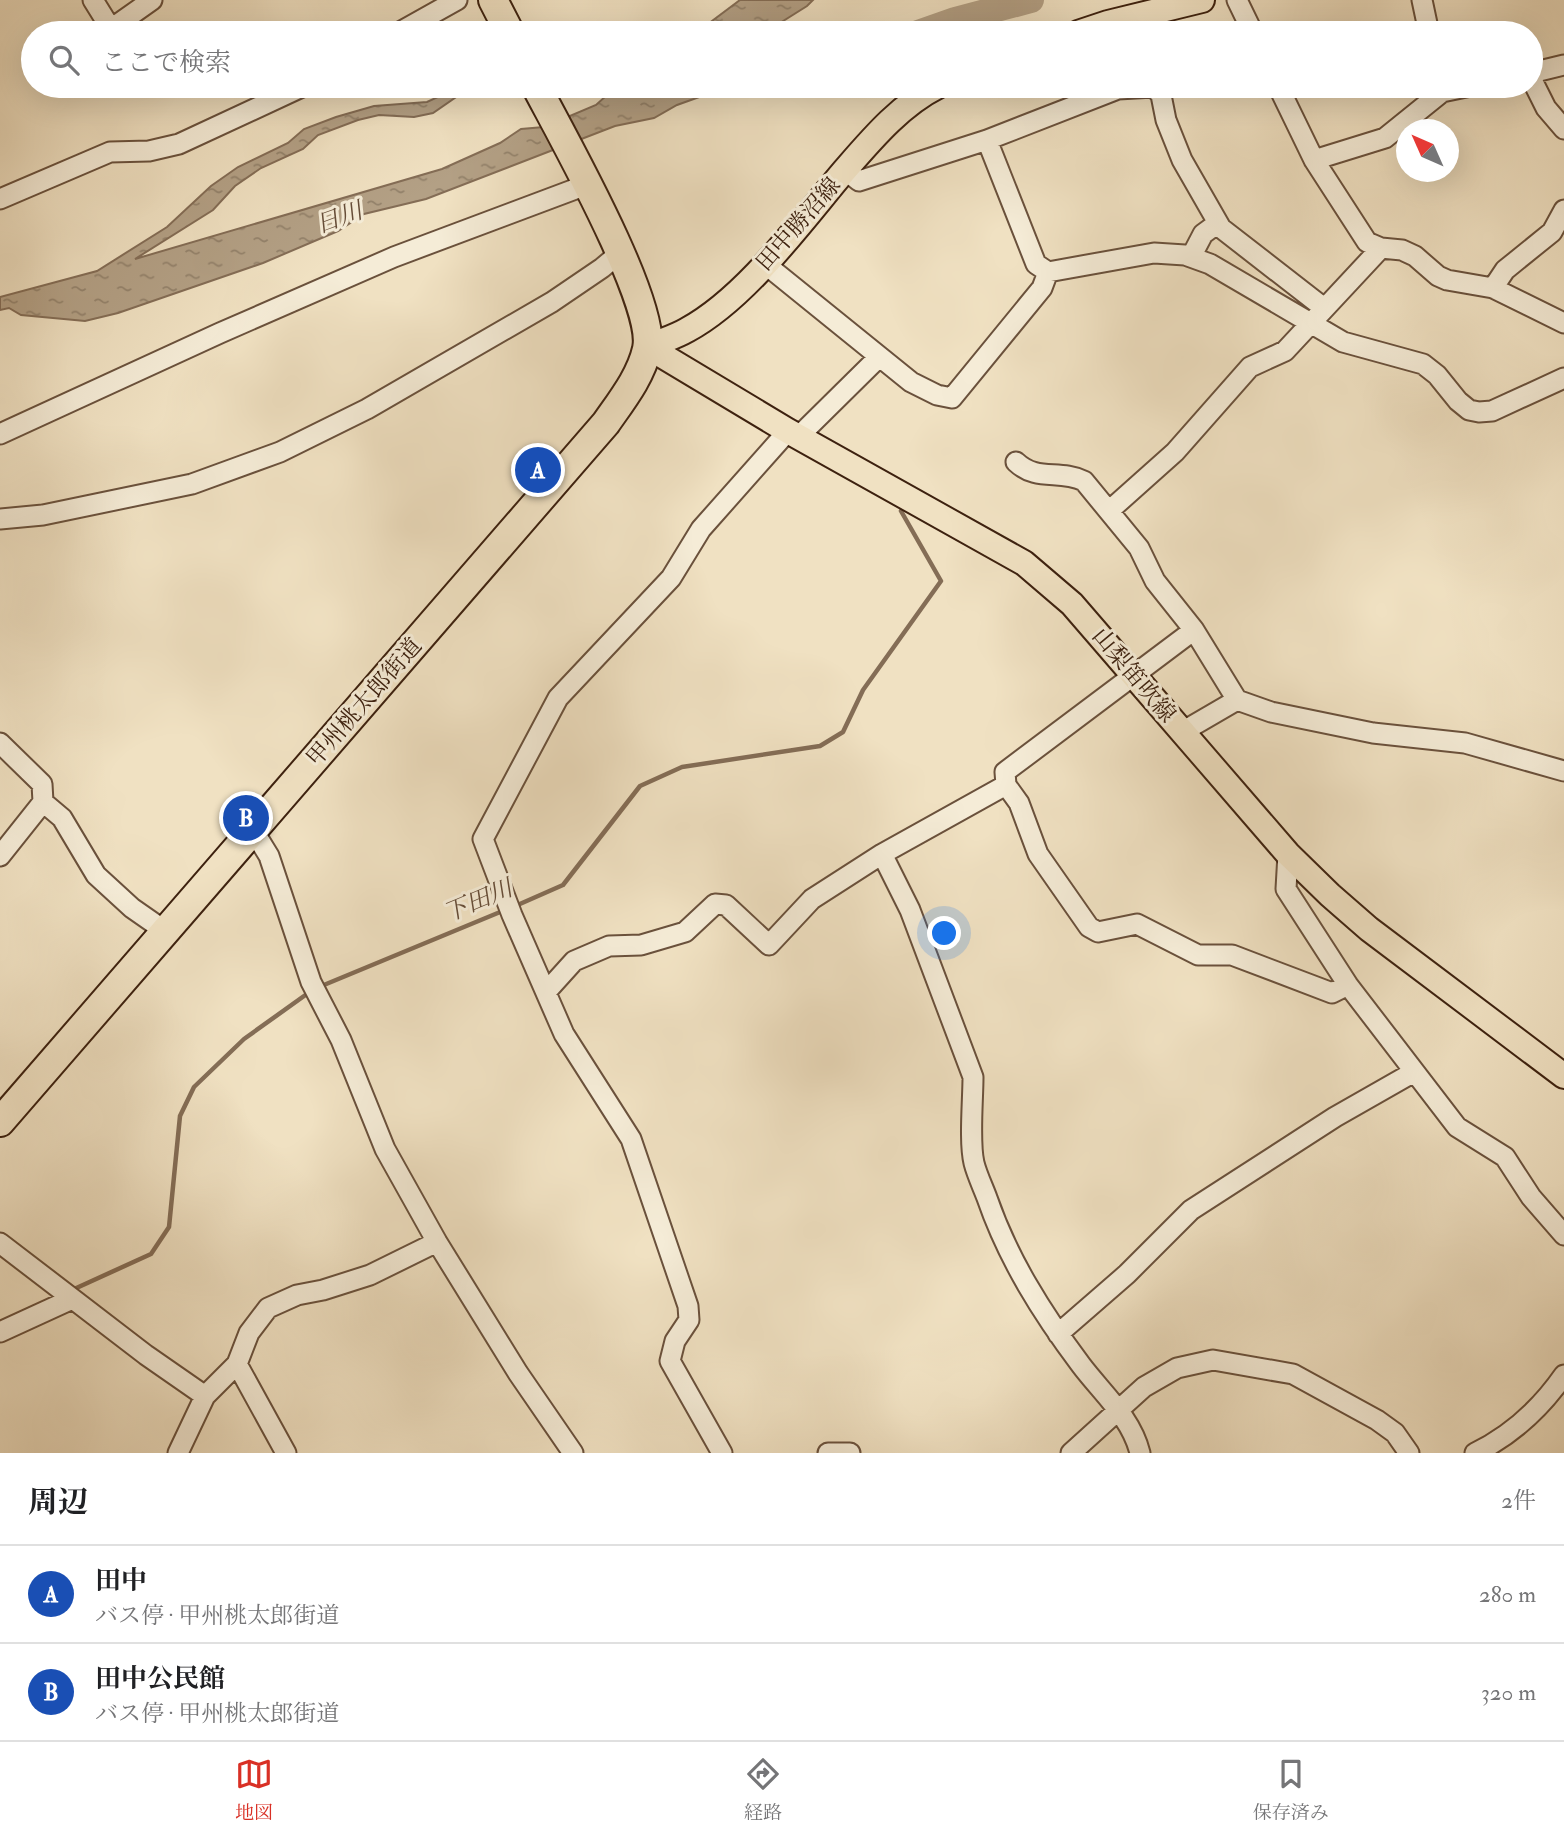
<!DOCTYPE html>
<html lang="ja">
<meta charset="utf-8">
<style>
:root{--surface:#fff;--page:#f6f6f6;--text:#202124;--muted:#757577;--line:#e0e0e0;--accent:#d93025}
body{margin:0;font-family:"IM FELL Double Pica","Noto Serif JP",serif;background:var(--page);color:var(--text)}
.compass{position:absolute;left:1396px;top:119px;width:63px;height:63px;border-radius:50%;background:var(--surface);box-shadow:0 7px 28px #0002;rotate:315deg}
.you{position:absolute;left:945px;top:934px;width:24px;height:24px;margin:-18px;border:5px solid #fff;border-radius:50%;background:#1a73e8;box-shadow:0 0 0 10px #1a73e833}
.badge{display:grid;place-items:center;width:46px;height:46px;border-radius:50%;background:var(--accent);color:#fff;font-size:23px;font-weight:700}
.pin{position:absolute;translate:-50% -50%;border:4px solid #fff;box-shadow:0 2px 7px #0006}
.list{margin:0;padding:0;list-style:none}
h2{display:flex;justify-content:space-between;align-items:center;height:91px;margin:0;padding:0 28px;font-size:30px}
h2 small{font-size:23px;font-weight:400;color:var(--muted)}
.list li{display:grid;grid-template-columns:46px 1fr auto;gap:21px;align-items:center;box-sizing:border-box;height:98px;padding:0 28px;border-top:2px solid var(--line)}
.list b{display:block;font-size:26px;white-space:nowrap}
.list p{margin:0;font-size:23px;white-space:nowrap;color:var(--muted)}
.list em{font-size:23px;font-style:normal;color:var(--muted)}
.icon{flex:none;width:38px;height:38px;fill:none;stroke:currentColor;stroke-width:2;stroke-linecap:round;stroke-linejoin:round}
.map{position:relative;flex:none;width:1564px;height:1453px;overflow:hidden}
.search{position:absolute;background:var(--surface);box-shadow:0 7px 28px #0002;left:21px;right:21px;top:21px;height:77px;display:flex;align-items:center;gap:18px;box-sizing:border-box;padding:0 24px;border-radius:38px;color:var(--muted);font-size:26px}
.sheet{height:287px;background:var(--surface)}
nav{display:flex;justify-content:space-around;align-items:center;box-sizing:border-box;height:98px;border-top:2px solid var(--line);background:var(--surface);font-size:19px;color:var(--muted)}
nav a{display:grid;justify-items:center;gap:4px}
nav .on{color:var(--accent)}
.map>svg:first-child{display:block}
.water{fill:url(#water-ripples);stroke:#846d56;stroke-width:2}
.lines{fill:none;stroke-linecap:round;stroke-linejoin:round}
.stream{stroke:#846d56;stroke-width:4.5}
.river{stroke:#b3a085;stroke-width:26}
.minor-casing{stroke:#6a513c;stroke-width:23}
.major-casing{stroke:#3d210f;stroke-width:28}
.highway-casing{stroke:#3d210f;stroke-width:32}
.minor{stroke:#f5ecd7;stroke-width:19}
.major{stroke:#f0e1c2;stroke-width:24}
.highway{stroke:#f0e1c2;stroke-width:28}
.labels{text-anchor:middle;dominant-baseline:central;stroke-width:6;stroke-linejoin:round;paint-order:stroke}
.street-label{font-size:23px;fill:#3d210f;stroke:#f5ecd7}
.water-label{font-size:24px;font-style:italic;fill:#664d38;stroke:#f5ecd7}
</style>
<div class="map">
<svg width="1564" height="1453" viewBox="0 0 1564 1453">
<defs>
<pattern id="water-ripples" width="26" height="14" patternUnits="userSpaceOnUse" patternTransform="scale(1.75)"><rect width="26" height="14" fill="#b3a085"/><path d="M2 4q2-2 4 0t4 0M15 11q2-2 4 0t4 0" fill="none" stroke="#93826b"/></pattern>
</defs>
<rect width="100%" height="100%" fill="#f0e1c2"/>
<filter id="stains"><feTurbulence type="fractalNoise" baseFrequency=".00286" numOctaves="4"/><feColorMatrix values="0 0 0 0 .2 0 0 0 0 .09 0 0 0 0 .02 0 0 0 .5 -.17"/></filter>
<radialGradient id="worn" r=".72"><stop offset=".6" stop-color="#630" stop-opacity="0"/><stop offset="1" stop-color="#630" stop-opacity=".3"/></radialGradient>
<path class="water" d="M740 0H813L807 6 764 33H696Z
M448 86H465L459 95 433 113 414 117 379 115 358 120 318 135 303 149 261 168 235 186 213 210 135 259 442 169 500 143 521 129 544 127 596 105 617 86H779L742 93 716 91 677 105 654 118 615 126 426 199 364 214 338 231 263 263 118 313 85 321 21 315 9 308 0 310V297L97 271 167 227 211 186 238 167 288 143 304 129 336 117 374 106 427 102 438 97Z"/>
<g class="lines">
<path class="stream" d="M513 907 563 885 640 786 682 767 820 746 843 732 863 690 941 581 901 511
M319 987 505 910
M72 1290 151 1254 169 1227 180 1116 194 1087 244 1039 311 991"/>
<path class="river" d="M918 33 955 20 1031 0"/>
<defs>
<path id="minor" d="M93 0 111 29 152 0
M1237 0 1253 33
M1422 0 1429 33
M398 33 457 0
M1531 73 1564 65
M1531 78 1546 108 1564 129
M1278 86 1314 160 1367 242 1381 248 1402 250 1415 256 1438 276 1447 280 1493 288 1564 323
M987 140 1036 264 1048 272
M1314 160 1385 138 1442 92 1471 86
M845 170 859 181 987 140 1118 89 1154 87 1161 95 1166 120 1182 160 1221 228 1324 308
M0 199 110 152 149 151 179 144 304 86
M1191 257 1203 234 1218 223
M765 264 911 382 937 395 952 398 1042 288 1048 272 1154 253 1185 255 1210 264 1343 342 1423 364 1437 375 1458 401 1469 410 1479 412 1492 411 1564 378
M1493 288 1505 270 1552 232 1564 210
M0 434 220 333 394 257 586 185
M798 437 879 357
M1016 462C1037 482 1059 469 1084 481L1139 548 1155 581 1194 630 1237 700 1271 712 1373 733 1465 743 1564 771
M1110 510 1175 452 1250 367 1285 351 1381 248
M0 519 43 515 192 484 280 452 367 409 552 302 602 268 620 253
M1182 732 1237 700
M0 743 42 784 43 802 62 818 96 875 132 908 165 931
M1006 785 1019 803 1038 854 1089 927 1098 932 1137 924 1198 955H1232L1332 993 1348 985
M253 830 269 856 311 982 341 1040 385 1149 437 1242 518 1373 573 1453
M1288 854 1286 889 1348 985 1457 1127 1505 1157 1531 1197 1564 1235
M0 856 43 802
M546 992 574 961 609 946 641 945 685 932 715 904 726 905 769 945 812 899 882 854
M0 1243 146 1355 205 1396
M0 1332 72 1299
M1058 1334 1127 1274 1191 1210 1335 1117 1414 1072
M237 1364 286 1453
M178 1453 205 1396 237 1364 249 1333 268 1308 297 1295 323 1290 370 1275 437 1242
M722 1453 670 1361 675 1341 689 1320 688 1306 631 1139 564 1034 512 915 483 839 558 698 671 578 701 529 788 431
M828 1453H850
M1071 1453 1144 1387 1177 1368 1213 1360 1293 1374 1377 1420 1395 1433 1409 1453
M1140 1453C1131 1417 1102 1393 1081 1365 1042 1313 1008 1259 987 1198 983 1187 977 1175 974 1163 969 1142 973 1100 973 1077L910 910 882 854 1006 785 1005 772 1194 630
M1475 1453C1510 1436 1541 1408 1564 1375"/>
<path id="major" d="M1078 33 1108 23 1202 0
M648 347 788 431 1024 563 1072 604 1288 854 1330 895 1369 929 1564 1076
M648 347C661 341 675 337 687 330 746 298 800 223 844 171 871 140 900 105 938 86"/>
<path id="highway" d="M493 0 510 33
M0 1122 606 423C622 400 641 376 647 349 657 304 561 134 536 86"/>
</defs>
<use href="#minor" class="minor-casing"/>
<use href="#major" class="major-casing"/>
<use href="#highway" class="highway-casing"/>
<use href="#minor" class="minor"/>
<use href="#major" class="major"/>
<use href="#highway" class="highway"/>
</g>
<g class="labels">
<g class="street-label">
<text transform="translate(798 224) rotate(-49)">田中勝沼線</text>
<text transform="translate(1134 675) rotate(50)">山梨笛吹線</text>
<text transform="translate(364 702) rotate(-49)">甲州桃太郎街道</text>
</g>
<g class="water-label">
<text transform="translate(339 218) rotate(-20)">日川</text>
<text transform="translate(478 901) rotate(-23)">下田川</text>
</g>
</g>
<rect width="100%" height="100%" filter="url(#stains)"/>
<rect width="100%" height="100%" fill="url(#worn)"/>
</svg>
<svg class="compass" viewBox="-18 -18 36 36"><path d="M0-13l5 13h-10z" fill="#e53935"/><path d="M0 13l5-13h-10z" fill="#757577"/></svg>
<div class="you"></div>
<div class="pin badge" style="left:538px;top:470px;background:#1a4fb4">A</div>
<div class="pin badge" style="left:246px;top:818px;background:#1a4fb4">B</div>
<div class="search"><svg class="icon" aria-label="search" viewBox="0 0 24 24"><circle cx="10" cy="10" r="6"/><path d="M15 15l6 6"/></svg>ここで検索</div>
</div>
<section class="sheet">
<h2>周辺<small>2件</small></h2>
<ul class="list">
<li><span class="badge" style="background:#1a4fb4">A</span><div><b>田中</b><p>バス停 · 甲州桃太郎街道</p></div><em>280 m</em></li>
<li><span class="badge" style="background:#1a4fb4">B</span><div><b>田中公民館</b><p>バス停 · 甲州桃太郎街道</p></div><em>320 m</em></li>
</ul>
</section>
<nav>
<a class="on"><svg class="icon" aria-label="map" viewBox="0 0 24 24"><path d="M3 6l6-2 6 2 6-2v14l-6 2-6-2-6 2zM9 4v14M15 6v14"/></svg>地図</a>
<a><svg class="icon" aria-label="directions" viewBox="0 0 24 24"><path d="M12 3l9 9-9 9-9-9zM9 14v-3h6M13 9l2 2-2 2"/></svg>経路</a>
<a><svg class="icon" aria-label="saved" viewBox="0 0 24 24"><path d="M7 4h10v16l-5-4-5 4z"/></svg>保存済み</a>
</nav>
